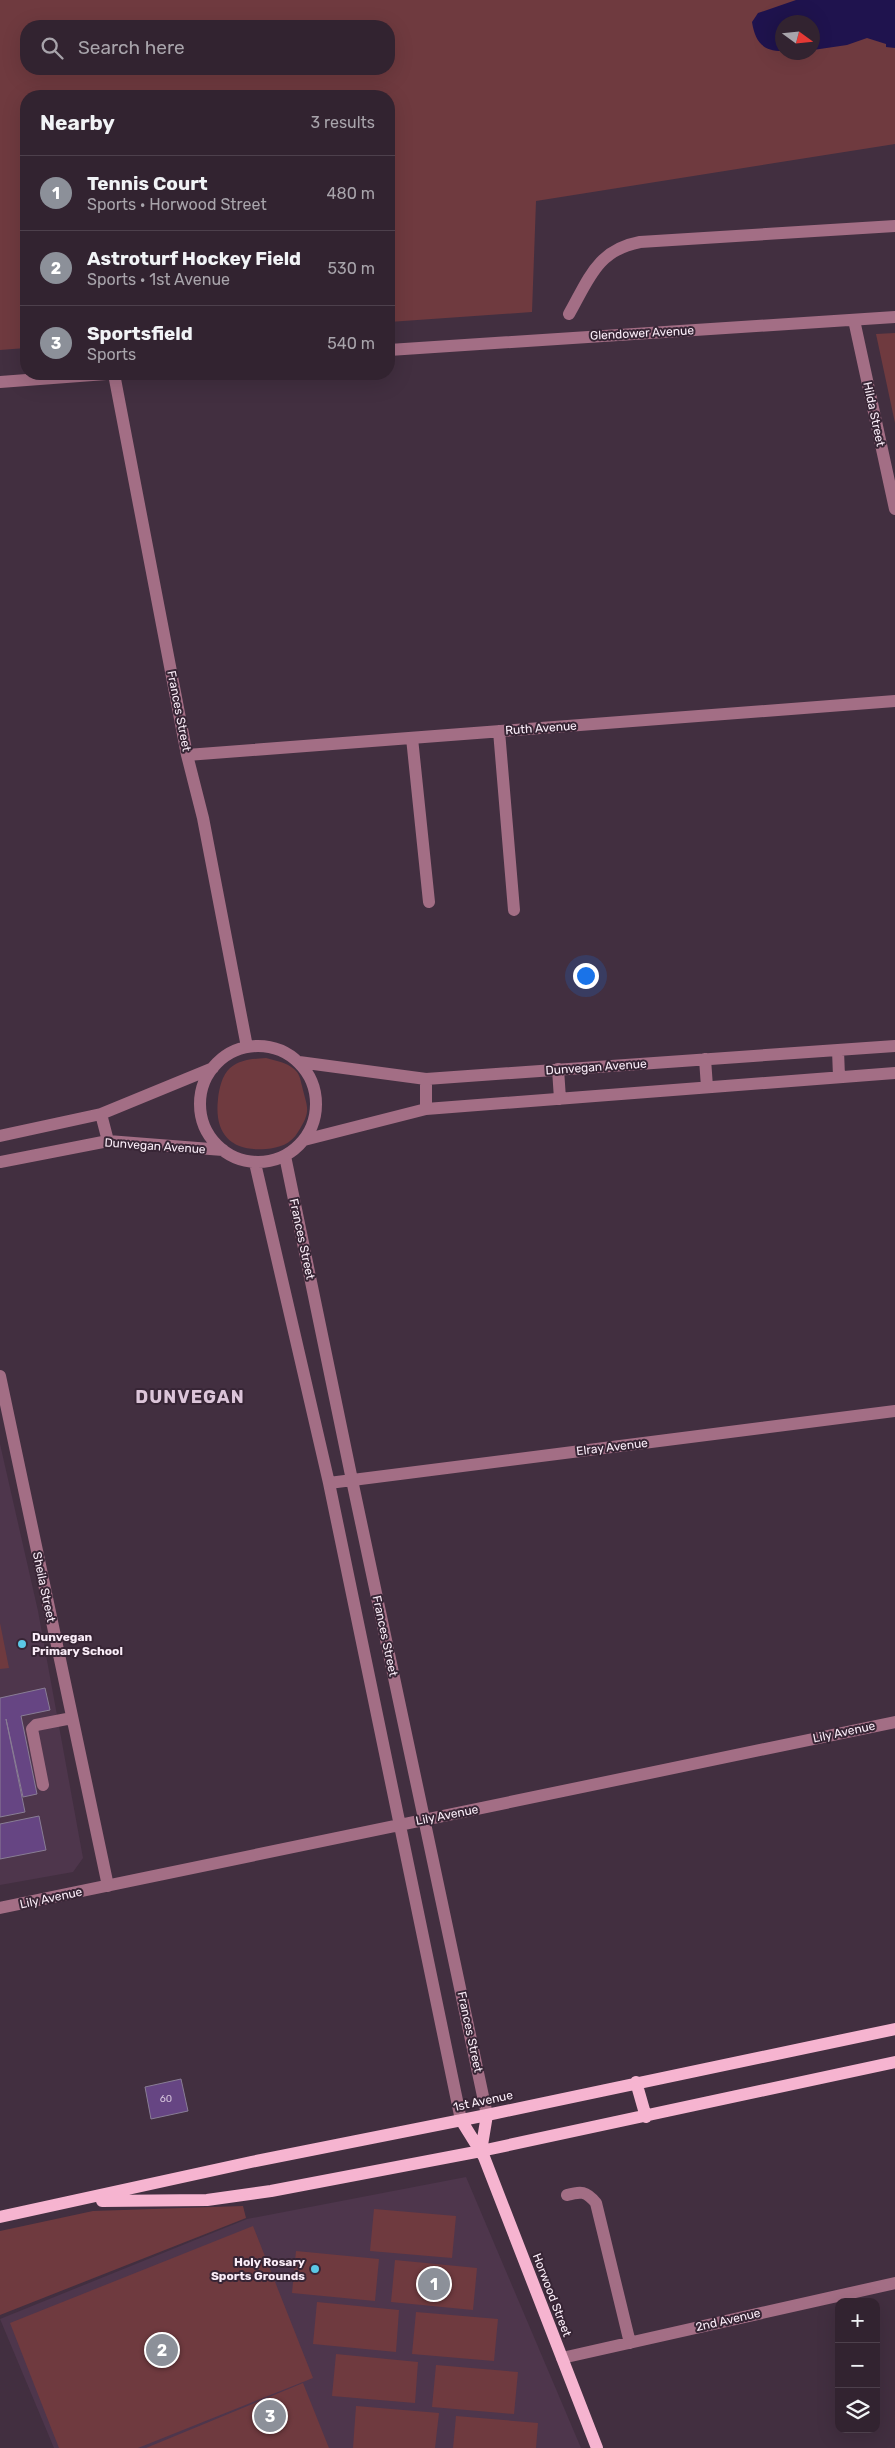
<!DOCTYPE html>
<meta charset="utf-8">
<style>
:root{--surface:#322330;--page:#3d2f3c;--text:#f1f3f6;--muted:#a8a4ab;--line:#4d404c;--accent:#8c9099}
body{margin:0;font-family:Rubik,sans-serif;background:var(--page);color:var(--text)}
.controls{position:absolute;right:15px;bottom:15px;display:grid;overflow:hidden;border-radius:10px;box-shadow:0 5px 20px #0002}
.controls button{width:45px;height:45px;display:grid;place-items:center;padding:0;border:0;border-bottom:1px solid var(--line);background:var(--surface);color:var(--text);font:25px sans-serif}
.compass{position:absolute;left:775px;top:15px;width:45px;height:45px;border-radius:50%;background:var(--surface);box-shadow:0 5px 20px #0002;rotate:105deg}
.you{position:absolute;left:585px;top:975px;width:18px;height:18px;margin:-12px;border:4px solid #fff;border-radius:50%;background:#1a73e8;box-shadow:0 0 0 8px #1a73e833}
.badge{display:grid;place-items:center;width:32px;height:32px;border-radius:50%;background:var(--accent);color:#fff;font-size:16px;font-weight:700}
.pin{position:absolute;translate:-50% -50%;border:2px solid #fff;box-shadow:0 1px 5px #0006}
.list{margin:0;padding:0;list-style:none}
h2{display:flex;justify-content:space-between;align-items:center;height:65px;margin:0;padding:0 20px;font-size:21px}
h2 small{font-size:16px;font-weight:400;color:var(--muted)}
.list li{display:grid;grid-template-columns:32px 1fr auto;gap:15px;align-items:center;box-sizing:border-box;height:75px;padding:0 20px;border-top:1px solid var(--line)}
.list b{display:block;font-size:19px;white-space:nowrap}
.list p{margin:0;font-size:16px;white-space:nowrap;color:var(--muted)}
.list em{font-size:16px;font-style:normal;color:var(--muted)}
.icon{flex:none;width:28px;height:28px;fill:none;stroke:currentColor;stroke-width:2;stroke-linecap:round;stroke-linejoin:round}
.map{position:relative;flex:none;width:895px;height:2448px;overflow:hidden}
.search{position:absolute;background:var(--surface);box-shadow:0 5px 20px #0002;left:20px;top:20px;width:375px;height:55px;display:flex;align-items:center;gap:12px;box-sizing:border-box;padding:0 18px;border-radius:20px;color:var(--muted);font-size:19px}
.panel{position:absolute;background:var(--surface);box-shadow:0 5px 20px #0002;left:20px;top:90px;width:375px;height:290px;border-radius:20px}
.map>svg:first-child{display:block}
.built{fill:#4e364c}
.green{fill:#6f3a3f;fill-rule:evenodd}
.water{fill:#1f134e}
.building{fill:#664583;stroke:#897d95}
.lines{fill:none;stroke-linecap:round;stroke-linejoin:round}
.minor{stroke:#a36e85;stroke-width:12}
.major{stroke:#f6b4d0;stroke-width:12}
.poi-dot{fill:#5bc8e6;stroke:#372535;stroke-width:2}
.labels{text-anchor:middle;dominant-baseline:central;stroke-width:4;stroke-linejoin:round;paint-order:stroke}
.number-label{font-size:10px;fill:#d5c3db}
.street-label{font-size:12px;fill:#faedf8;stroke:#372535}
.poi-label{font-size:12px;font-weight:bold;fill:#faedf8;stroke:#372535;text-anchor:start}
.district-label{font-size:18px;font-weight:bold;letter-spacing:1px;fill:#dcc5d9;stroke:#372535}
</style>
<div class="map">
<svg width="895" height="2448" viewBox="0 0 895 2448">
<rect width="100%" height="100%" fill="#422f40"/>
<path class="built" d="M0 1444 38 1611 83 1858 73 1872 0 1885Z
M466 2177 581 2448H54L0 2319 247 2219Z"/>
<path class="green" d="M0 0H895V144L536 201 532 312 389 322V96H26V348L0 350ZM782 22H812V52H782ZM26 26H389V69H26Z
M895 333V423L876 334Z
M266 1058C276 1061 286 1062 294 1069 300 1074 300 1079 302 1086 307 1108 312 1110 298 1132 291 1144 279 1148 266 1149 231 1152 214 1134 218 1099 219 1089 222 1075 230 1068 241 1059 253 1059 266 1058Z
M0 1623 9 1668 0 1669Z
M243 2206 246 2218 0 2315V2231L93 2211Z
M374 2209 456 2216 452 2258 370 2251Z
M253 2226 313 2378 138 2448H59L10 2323Z
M296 2251 379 2259 375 2301 292 2293Z
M395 2260 477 2268 473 2310 391 2302Z
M317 2302 399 2310 396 2352 313 2344Z
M416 2312 498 2319 494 2361 412 2354Z
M336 2354 418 2362 415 2403 332 2396Z
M436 2365 518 2372 514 2414 432 2407Z
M303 2383 329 2448H146Z
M356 2406 439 2413 435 2448H353Z
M456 2416 538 2423 536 2448H453Z"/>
<path class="water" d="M796 0H895V48L886 47V44L867 38 847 45 813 50 812 22H782V51C762 51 755 41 752 22L758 13Z"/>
<path class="building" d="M45 1688 50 1710 21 1716 37 1794 23 1797 6 1719 25 1812 0 1817V1698Z
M39 1816 46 1850 0 1859V1824Z
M181 2079 188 2111 151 2119 145 2087Z"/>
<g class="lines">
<path class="minor" d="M569 314C589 279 597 250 640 242L895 226
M854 320 895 509
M389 350 895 317
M114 374 187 755 203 818 247 1047
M0 382 106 374
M499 731 514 910
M412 738 429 902
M187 755 895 701
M200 1104a58 58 0 1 1 116 0a58 58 0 1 1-116 0Z
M838 1050 839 1077
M705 1059 707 1087
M299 1062 426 1079 895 1046
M558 1069 560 1099
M426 1109V1079
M101 1114 108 1141
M0 1136 101 1114 213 1068
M304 1140 426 1109 895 1073
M285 1156 352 1480 487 2115
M0 1162 108 1141 223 1150
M255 1163 329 1483 461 2120
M0 1376 108 1886
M329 1483 895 1411
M43 1785 32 1729 36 1725 72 1718
M0 1908 895 1722
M567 2195C581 2191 586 2191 596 2203L630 2343
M562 2358 895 2283"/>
<path class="major" d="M636 2082 646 2117
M461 2120 484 2157 597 2448
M481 2151 487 2115
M102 2201 207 2200 271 2191 481 2151 895 2062
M0 2217 251 2162 487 2115 895 2029"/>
</g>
<g class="poi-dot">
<circle cx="22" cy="1644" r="5"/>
<circle cx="315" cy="2269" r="5"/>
</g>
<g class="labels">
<g class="number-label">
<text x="166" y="2099">60</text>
</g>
<g class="street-label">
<text transform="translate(642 333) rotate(-3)">Glendower Avenue</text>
<text transform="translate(874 414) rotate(78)">Hilda Street</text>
<text transform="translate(179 711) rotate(79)">Frances Street</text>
<text transform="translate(541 728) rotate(-4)">Ruth Avenue</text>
<text transform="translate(596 1067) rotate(-4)">Dunvegan Avenue</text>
<text transform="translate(155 1146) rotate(4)">Dunvegan Avenue</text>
<text transform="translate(302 1239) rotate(78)">Frances Street</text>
<text transform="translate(612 1447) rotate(-7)">Elray Avenue</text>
<text transform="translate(44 1587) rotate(78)">Sheila Street</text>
<text transform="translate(385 1636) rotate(78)">Frances Street</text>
<text transform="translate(844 1732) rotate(-12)">Lily Avenue</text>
<text transform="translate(447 1815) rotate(-11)">Lily Avenue</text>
<text transform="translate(51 1898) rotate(-12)">Lily Avenue</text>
<text transform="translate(470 2032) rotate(78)">Frances Street</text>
<text transform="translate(483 2101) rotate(-12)">1st Avenue</text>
<text transform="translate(552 2295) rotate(69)">Horwood Street</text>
<text transform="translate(728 2320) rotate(-13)">2nd Avenue</text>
</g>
<g class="poi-label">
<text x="32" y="1637">Dunvegan<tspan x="32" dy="14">Primary School</tspan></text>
<text x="305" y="2262" text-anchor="end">Holy Rosary<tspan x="305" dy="14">Sports Grounds</tspan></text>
</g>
<g class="district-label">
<text x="190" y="1397">DUNVEGAN</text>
</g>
</g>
</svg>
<div class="controls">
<button>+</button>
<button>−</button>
<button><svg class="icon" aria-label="layers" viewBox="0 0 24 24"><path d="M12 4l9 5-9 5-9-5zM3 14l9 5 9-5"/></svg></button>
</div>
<svg class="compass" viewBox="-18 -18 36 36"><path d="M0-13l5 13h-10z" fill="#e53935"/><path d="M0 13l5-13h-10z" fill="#a8a4ab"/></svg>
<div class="you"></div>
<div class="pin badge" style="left:434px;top:2284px">1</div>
<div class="pin badge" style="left:162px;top:2350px">2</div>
<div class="pin badge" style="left:270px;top:2416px">3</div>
<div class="search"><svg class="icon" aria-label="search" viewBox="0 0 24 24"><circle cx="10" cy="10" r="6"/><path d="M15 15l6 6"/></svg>Search here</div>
<section class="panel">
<h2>Nearby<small>3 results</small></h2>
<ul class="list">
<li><span class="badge">1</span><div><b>Tennis Court</b><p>Sports · Horwood Street</p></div><em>480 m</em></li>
<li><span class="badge">2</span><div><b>Astroturf Hockey Field</b><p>Sports · 1st Avenue</p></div><em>530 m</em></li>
<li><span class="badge">3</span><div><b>Sportsfield</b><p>Sports</p></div><em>540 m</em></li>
</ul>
</section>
</div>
